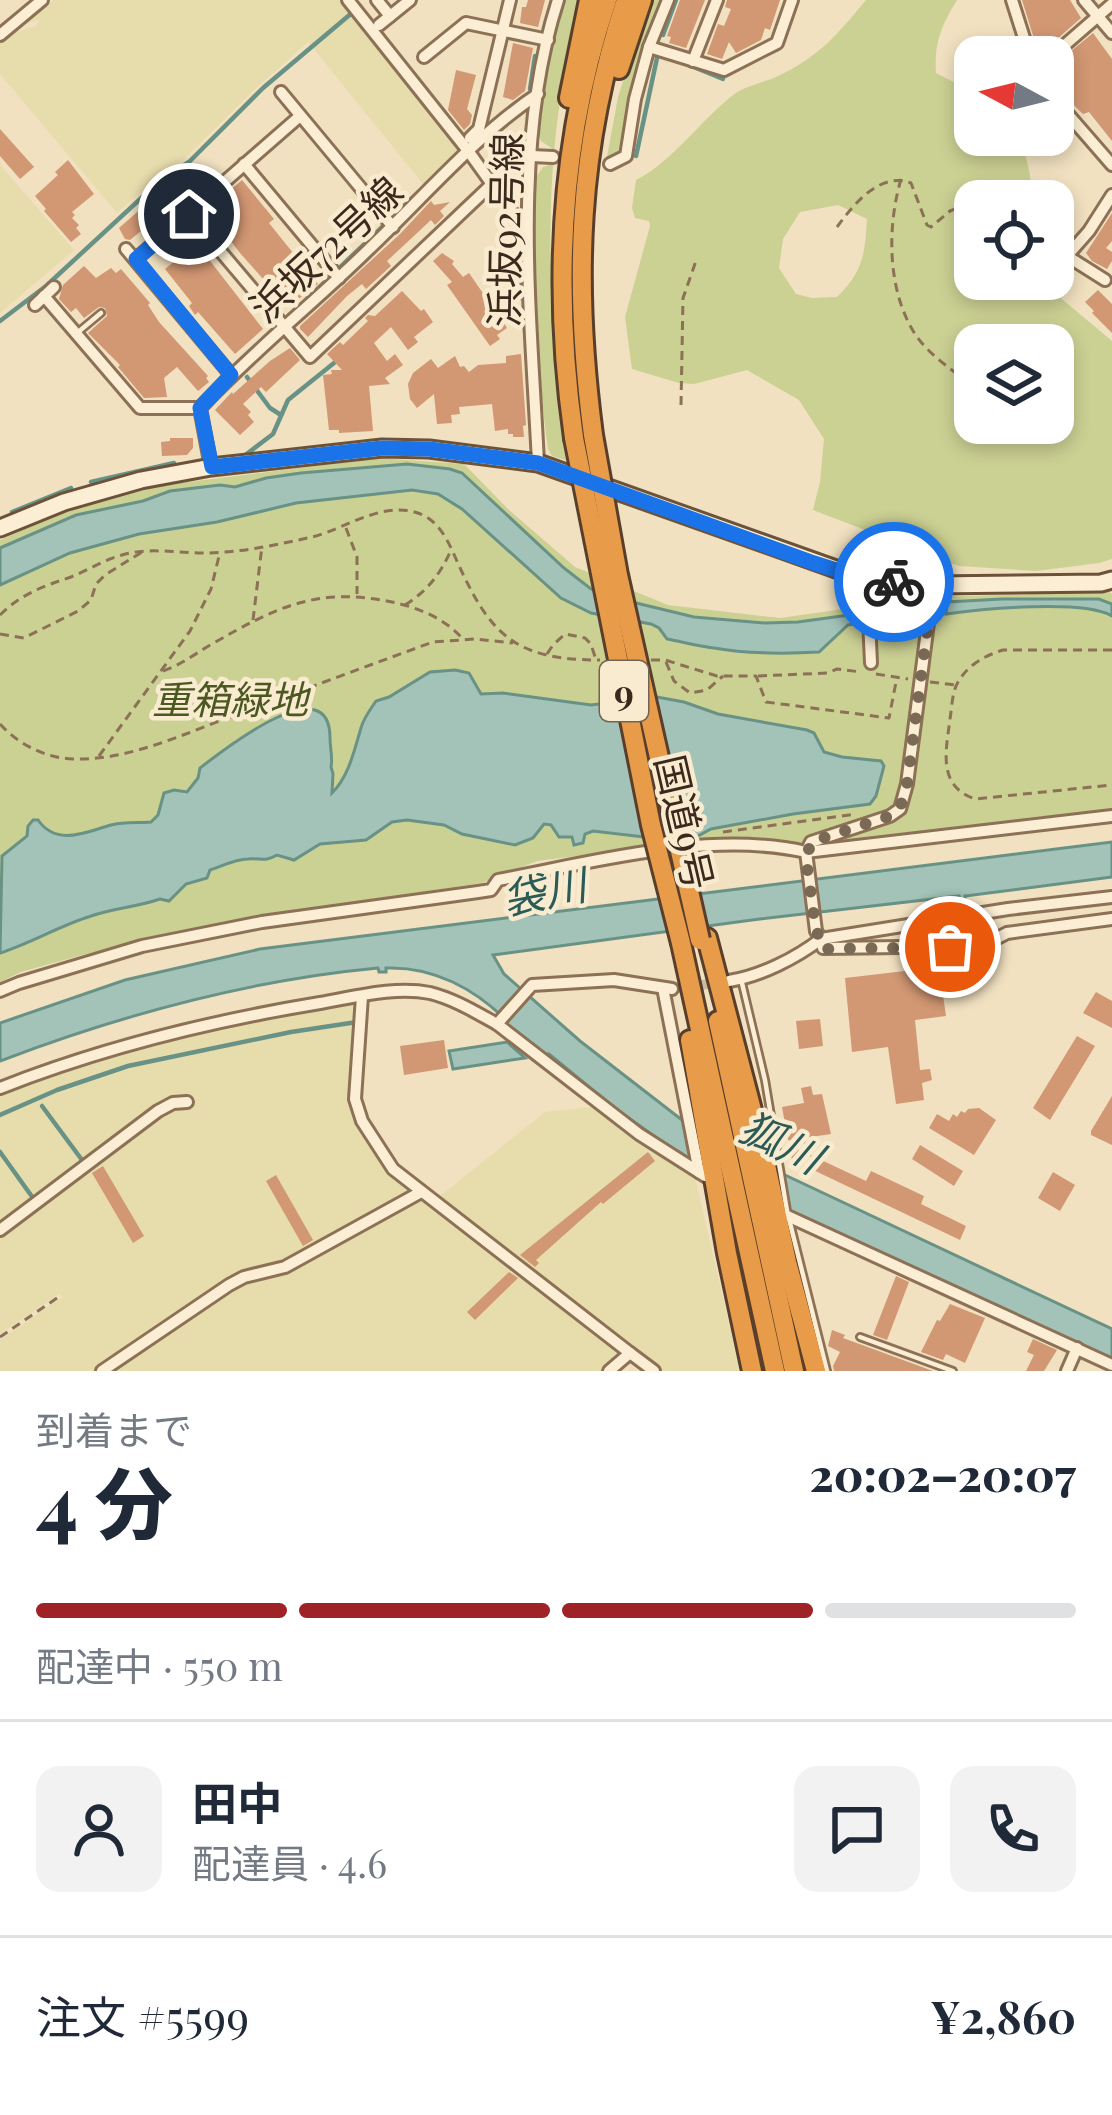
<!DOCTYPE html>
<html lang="ja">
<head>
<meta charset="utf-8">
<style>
	body { margin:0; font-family:"Playfair Display","Noto Sans JP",serif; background:#f2f2f3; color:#1f2937; height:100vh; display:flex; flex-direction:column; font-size:45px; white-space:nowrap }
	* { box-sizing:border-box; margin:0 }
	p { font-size:39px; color:#747a83 }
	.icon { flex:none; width:66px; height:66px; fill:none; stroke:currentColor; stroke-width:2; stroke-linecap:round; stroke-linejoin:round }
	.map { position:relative; height:1371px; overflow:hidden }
	.side { display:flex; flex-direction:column; background:#fff; flex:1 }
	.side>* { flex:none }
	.needle { width:78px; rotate:277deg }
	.fabs { position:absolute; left:954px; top:36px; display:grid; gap:24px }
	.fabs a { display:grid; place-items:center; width:120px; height:120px; border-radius:24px; background:#fff; box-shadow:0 6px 18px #0003; font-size:60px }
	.pin { position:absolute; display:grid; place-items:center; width:102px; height:102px; color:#fff; margin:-51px; border:6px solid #fff; border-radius:50%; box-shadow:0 3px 12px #0007 }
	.courier { position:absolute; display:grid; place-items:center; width:120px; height:120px; margin:-60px; border:9px solid #1a73e8; border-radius:50%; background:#fff; color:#222; box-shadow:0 3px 15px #0007 }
	.headline em { font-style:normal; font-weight:800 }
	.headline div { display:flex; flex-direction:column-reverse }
	.headline { display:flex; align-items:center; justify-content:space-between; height:204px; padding:0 36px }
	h1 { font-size:78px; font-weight:800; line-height:90px }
	.bar { display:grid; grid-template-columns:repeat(4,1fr); gap:18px 12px; align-content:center; height:144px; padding:0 36px }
	.bar i { height:15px; border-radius:9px; background:#e0e1e3 }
	.bar .on { background:#9f2227 }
	.bar p { grid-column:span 4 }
	.line { display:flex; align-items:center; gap:30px; padding:0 36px; border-top:3px solid #e0e1e3 }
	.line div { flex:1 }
	.round { display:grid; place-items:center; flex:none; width:126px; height:126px; border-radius:24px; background:#f2f2f3 }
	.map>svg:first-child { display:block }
</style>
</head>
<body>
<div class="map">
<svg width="1112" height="1371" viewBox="0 0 1112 1371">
	<rect width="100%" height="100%" fill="#f1e1c0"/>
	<g fill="#e7dcac">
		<polygon points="54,0 346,0 464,148 428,190 308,42 253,91 181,162 160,174 117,213 0,74 0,40 6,35 36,26 40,19 14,28 41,5"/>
		<polygon points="0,165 74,250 0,313"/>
		<polygon points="359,1000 356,1110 414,1190 303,1254 204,1298 95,1371 0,1371 0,1340 62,1297 59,1294 0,1334 0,1238 160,1116 171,1110 192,1106 191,1098 169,1102 0,1226 0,1091 122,1050 260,1018"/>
		<polygon points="592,1107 695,1177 740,1371 658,1371 435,1200 545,1112"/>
		<polygon points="419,1196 625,1352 607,1371 105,1371 246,1279 263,1276"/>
	</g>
	<g fill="#cbd093" fill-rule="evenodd">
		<path d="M563,0H582C576,24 570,48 565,72C541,196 550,337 568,461L552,456L548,449C536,359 531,270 535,179L543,167L553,164L554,150L541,141L539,133L547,66Z"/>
		<polygon points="649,0 662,0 623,147 616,158 607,157 618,97"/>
		<path d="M866,0H957C941,26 934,43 936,73L975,93V135H1021L1030,175L1031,201H975V279H1038L1112,341V559L1099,563L1036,571L959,566L813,510L820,482L824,439L799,400L747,370L694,384L679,383L632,369L625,317L650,226L649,221L635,218L632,208L636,180C671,163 701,120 733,95C745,86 762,83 776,77C819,57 837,35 866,0ZM838,205L867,219C865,254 863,272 837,297L812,298L796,294L779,268L783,239L800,212ZM975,345H1053V423H975Z"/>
		<polygon points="378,458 464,464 509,510 575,567 668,605 780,618 929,597 1109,592 1112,594 1112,812 817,848 714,839 537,861 482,883 229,921 82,955 21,972 0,982 0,540 74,507 164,485"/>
	</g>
	<g fill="#a3c3b8" stroke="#699286" stroke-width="3">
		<path d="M407,464L450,469L462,473L564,568L591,589L632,602L694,617L765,623L798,622L908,607L910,615L848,625L819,652C784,654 748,654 714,648C698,646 683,642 667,639L659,628L651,624L591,613L561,598L462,509L438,494L412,490L296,503L217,522L139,534L70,553L0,585V548L76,515L143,501L170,491L220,485L235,487L266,478L301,473Z"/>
		<path d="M1002,599H1099L1112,604V616C1084,599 981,609 946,614L947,602Z"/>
		<path d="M455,670L469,673L481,694L503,693L591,705L657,697L684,702L718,714L807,730L814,733L824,752L842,757L881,761L884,766L876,796L870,804L793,814L711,829L687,842L593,831L585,834L583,843L574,845L572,837H559L551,825L544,824L533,838L515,845L462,834L444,825L407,820L392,822L366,840L320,844L294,860L277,855C265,862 261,858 248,859C236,859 222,866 210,870L207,878L186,884L169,901L160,899C137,907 114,908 91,916C59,926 31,943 0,953L2,856L27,836L28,826L33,820H38C57,847 86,832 111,825C123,822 138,823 151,822L158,815L164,793L174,790L187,792L198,778L200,768C222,751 330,665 330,738C330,749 333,757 331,767L333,774L332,793C349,776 354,751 361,728C363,719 370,710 376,701L389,697L430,672Z"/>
		<path d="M1112,842V877L965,896L966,905L962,906L959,896L752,920L493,955L504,974L580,1041L682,1120L785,1175L1112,1329V1359L821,1226L692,1163L616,1109L549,1054H545L505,1024L507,1021C475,989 433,966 386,968V972H379L378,968C249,980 121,1015 0,1061V1023L125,980L260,949Z"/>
		<polygon points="507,1042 525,1058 453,1069 449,1051"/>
	</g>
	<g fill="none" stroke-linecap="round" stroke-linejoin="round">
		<g stroke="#699286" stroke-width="4.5">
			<polyline points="663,35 676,0"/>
			<polyline points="679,61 723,79"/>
			<polyline points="530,89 535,56"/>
			<polyline points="636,156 657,58"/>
			<polyline points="519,228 520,262"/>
			<polyline points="519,273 520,298"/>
			<polyline points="308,298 427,184"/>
			<polyline points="0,321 46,286 163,178 189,162 263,88 353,12"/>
			<polyline points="247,377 270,408 281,415"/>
			<polyline points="244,456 273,434 288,400 334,363"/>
			<polyline points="91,482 174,463"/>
			<polyline points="12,512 71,488"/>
			<polyline points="42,1106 82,1160"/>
			<polyline points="0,1115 57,1090 128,1066 291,1032 357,1022"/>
			<polyline points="0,1152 33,1198"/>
		</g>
	</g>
	<g fill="#d29773">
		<polygon points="528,0 545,0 538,27 520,23 522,7 526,7"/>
		<polygon points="680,0 705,0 686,48 669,43 671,37 667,36"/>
		<polygon points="727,0 780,0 770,30 765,28 761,40 736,53 729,42 722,59 707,54 718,24 724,26 731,9 725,7"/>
		<polygon points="1022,0 1070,0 1081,18 1056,40 1036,45"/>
		<polygon points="1093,33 1112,59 1112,141 1089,112 1083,114 1053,85 1053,66"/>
		<polygon points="513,43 533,48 525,91 513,100 503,97"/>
		<polygon points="456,70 476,75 467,109 472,115 470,124 464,130 448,110"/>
		<polygon points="0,129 34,167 20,179 0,156"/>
		<polygon points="68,160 94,194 72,212 75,215 72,218 79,225 76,228 81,234 71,242 44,211 46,209 35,196 58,175 55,172"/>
		<polygon points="242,180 274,219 269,223 318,284 288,307 240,253 207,210"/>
		<polygon points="159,193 170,207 130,240 125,239 119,228"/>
		<polygon points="431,201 434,205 450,202 440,211 444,216 435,225 431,220 387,261 391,266 366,289 362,284 347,296 308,337 300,329 300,326 400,234"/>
		<polygon points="1112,213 1112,241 1106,248 1112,252 1112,261 1107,269 1092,261 1086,253"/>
		<polygon points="196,244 204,246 210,255 207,257 263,329 235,354 198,312 195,315 189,306 192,303 165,269"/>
		<polygon points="442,253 454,261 452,264 463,277 469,273 507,328 497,335 500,339 490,346 447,285 452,282 433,261"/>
		<polygon points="485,263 500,263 500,273 518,274 518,284 485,286"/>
		<polygon points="84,266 96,278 111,268 116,273 121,269 150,303 148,305 159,322 208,376 206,378 209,382 198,391 177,367 164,378 167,397 144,398 118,367 120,365 88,333 107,316 105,308 99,307 84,318 76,308 71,312 59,299 63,285"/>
		<polygon points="1098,290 1112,304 1112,333 1092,313 1094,311 1085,302"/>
		<polygon points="402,291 421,311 424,309 433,322 414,337 418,342 408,350 391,327 374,343 387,361 395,354 403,365 385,378 390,384 369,386 373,431 339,433 339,430 329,430 323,375 332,374 331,370 342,370 327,354 340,342 343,345 368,321 365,318 368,315 375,316"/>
		<polygon points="290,348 300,360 266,392 261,387 243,404 251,412 248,415 254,422 240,435 215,410 232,392 233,394 270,361"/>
		<polygon points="521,354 526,425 523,426 524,437 513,437 513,434 508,434 508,429 495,431 492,404 459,407 460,414 451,415 452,423 437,424 434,394 417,408 410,399 408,384 413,373 431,359 438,368 455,356 460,367 464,366 469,372 478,365 506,363 506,356"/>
		<polygon points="170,438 193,438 193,448 187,455 162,456 161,442 170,441"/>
		<polygon points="939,967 946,1016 915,1020 920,1070 930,1069 932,1080 922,1083 924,1100 896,1104 888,1047 852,1052 845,978"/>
		<polygon points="1096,992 1112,1001 1112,1028 1083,1013"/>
		<polygon points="820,1019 823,1046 799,1049 796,1021"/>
		<polygon points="1077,1036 1095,1046 1050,1120 1033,1108"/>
		<polygon points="444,1040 448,1068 404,1075 400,1046"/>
		<polygon points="811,1086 813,1095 822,1094 831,1134 804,1138 806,1144 788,1140 782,1107 804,1103 801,1088"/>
		<polygon points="1112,1096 1112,1145 1091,1135 1091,1131"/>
		<polygon points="979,1108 996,1120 974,1155 929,1128 937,1114 949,1121 953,1114 957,1117 961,1111 965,1113 968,1109"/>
		<polygon points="789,1145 866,1181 871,1171 924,1196 921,1204 966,1226 960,1240 807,1167 813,1156 792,1160"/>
		<polygon points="920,1145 963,1171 954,1186 912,1159"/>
		<polygon points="648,1152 655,1161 603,1204 601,1202 536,1260 539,1263 535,1267 520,1255"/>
		<polygon points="103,1166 144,1236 133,1243 92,1173"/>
		<polygon points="1053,1172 1075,1185 1060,1211 1038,1198"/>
		<polygon points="276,1175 313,1240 303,1246 266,1181"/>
		<polygon points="509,1272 518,1278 475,1320 467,1312"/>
		<polygon points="896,1276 909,1282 887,1340 873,1335"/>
		<polygon points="950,1304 985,1318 965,1363 946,1354 943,1360 921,1352 937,1320 940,1321"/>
		<polygon points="832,1330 845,1335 843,1338 933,1371 834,1371 833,1366 840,1352 828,1346"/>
		<polygon points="1033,1339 1057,1350 1044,1371 1026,1371 1034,1355 1027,1352"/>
	</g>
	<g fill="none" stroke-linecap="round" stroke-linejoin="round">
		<polyline stroke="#ccbc9f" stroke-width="10" stroke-dasharray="10 5" stroke-linecap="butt" points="672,989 723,982"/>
		<g stroke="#8c7156" stroke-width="10">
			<g id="lane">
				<polyline points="77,333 101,313"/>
				<polyline points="741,979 765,1080 787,1211 827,1371"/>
				<polyline points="860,1337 953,1371"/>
			</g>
		</g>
		<g stroke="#8c7156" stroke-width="16">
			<g id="street">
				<polyline points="348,0 469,152 527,233"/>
				<polyline points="377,0 390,16"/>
				<polyline points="1012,0 1030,57"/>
				<polyline points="1084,0 1112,33"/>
				<polyline points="379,25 410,0"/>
				<polyline points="0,35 42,0"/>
				<polyline points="649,47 724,70 777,43 792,0"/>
				<polyline points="424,57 466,23 548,40"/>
				<polyline points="1051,57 1112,4"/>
				<polyline points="693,61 717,0"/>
				<polyline points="281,92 393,227"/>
				<polyline points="1053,97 1112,165"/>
				<polyline points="470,138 479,129 510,0"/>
				<polyline points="532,156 553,157"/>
				<polyline points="244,164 339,278"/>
				<polyline points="610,164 626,156 635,99 649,47 668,0"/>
				<polyline points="189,214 310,357 492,184"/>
				<polyline points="126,249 231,375"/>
				<polyline points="136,259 300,116"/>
				<polyline points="1105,280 1067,256 1089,231 1112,195"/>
				<polyline points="44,296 140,408 200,408"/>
				<polyline points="35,305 54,287"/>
				<path d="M538,463C531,314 511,145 558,0"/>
				<path d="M211,467L200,408C252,352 313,304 368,250C423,198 475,136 538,94"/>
				<polyline points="864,579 868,597 871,663"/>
				<polyline points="806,852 816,931 821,939 823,948 982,946 1007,933 1112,919"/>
				<polyline points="806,852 811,842 890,816 900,809 907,784 933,585"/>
				<path d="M729,981C761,976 796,958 821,939L1008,909L1112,897"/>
				<polyline points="663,988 699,1172"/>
				<polyline points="672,989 614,980 532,985 497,1024 639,1134 705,1176"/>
				<path d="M0,991L19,983L142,946L262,922L478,892L491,890L498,880C593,862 710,830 806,852L1112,816"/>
				<polyline points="362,996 355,1099 362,1121 393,1169 630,1353"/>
				<path d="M0,1088C104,1047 211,1021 320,1003C355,997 395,986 430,993C454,999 475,1012 497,1024"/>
				<polyline points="783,1214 1112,1365"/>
				<polyline points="0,1230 158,1111 173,1103 187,1102"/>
				<polyline points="102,1371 229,1285 244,1277 285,1267 421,1192"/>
				<polyline points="609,1371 630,1353 654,1371"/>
				<polyline points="1067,1371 1077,1348"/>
			</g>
		</g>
		<g stroke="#6d523a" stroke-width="21">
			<polyline id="secondary" points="0,528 64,502 141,480 211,467 382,448 429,449 538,463 864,579 933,585 1101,583 1112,580"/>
		</g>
		<g stroke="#593f2b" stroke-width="24">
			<g id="highway">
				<polyline points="619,69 642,0"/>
				<polyline points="569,98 589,0"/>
				<path d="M593,435C573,282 577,148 626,0"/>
				<path d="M574,438C553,291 559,142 607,0"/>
				<polyline points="707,938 764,1156 787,1262 816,1371"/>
				<polyline points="681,943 775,1371"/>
				<polyline points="718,1021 794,1371"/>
				<polyline points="690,1040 727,1253 752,1371"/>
			</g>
		</g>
		<g stroke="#8c7156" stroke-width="3" stroke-dasharray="9 6" stroke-linecap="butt">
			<path d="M901,179C887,227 887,290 915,334C929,355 951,369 971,384"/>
			<polyline points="978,201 1000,196 1001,201"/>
			<path d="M837,227C853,205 880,171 911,183L927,225L931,227L950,211L975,201"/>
			<polyline points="681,405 683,298 696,261"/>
			<polyline points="346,528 357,557 357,594"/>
			<path d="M405,605C427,591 440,575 451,550"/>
			<path d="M0,615C21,594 44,586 71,577C88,570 104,560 122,555C148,547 176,553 203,553C239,553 276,545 312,537C348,528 387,497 425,516C441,525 449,543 456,559C490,635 514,660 600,660"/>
			<polyline points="253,620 262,546"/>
			<polyline points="0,634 24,638 78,611 91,600 96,584 105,575 142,552"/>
			<path d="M1112,650H1003C984,656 968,665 958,682C952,692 952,707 950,719C946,751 937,786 975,799L1112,785"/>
			<polyline points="547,654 553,645 565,634 585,638 591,644 596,660"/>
			<polyline points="651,660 665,660 717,676 756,676 766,702 889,718 897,677"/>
			<polyline points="666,662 674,681 690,693 707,690 723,676"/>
			<path d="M163,671C181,665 196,653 212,644C273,609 315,587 387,601C414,606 443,617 461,637"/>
			<polyline points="876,674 908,679"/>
			<polyline points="758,676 827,673 837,669 861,672"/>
			<polyline points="930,682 955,685"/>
			<polyline points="301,695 306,710"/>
			<path d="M0,724C18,744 45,758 73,759C128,761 183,734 233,716C300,691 367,666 433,642L475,639L513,643"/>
			<polyline points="99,756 190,631 211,589 220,552"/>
			<polyline points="723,832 856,814"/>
			<polyline points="0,1337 60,1296"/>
		</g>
		<use href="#lane" stroke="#fbeed4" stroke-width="4.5"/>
		<use href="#street" stroke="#fbeed4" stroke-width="10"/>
		<use href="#secondary" stroke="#fbeed4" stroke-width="15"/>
		<use href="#highway" stroke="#e89c49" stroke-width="18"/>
		<g stroke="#593f2b" stroke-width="24" stroke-linecap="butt">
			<g id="highway-bridge">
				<polyline points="593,435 618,575 700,940"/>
				<polyline points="574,438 651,825 681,943"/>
			</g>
		</g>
		<use href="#highway-bridge" stroke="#e89c49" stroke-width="18"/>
	</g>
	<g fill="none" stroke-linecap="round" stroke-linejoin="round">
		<polyline stroke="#7a6955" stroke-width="12" stroke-dasharray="0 21.6" points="894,582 933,586 907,784 900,808 890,816 811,842 806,859 816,931 821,939 823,949 950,947"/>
		<polyline stroke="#1a73e8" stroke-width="15" points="189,214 136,259 231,375 200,408 212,467 382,448 429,449 538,463 814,563 864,579 894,582"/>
	</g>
	<g text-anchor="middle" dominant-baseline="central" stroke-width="9" stroke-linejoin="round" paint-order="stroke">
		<rect fill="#f8ebd0" stroke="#736352" stroke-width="3" x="600" y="661" width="48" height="60" rx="9"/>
		<g font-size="36" font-weight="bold" fill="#3a291c">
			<text x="624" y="691">9</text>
		</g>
		<g font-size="39" fill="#3a291c" stroke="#f8ebd0">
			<text transform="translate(504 230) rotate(-89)">浜坂92号線</text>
			<text transform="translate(325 248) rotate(-43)">浜坂72号線</text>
			<text transform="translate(686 822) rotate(77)">国道9号</text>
		</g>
		<g font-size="39" font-style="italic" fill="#4c5821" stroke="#f8ebd0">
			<text x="230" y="698">重箱緑地</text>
		</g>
		<g font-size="42" font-style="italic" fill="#2a5b56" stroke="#f8ebd0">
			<text transform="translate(544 890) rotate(-11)">袋川</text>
			<text transform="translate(782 1141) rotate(26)">狐川</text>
		</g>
	</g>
</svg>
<div class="fabs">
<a><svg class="needle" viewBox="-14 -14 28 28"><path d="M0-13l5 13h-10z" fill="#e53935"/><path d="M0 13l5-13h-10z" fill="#747a83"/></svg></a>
<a><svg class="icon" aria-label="locate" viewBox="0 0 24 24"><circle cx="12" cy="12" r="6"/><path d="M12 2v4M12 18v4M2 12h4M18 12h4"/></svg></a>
<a><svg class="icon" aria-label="layers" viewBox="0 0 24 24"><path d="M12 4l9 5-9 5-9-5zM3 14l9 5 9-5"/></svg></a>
</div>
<div class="pin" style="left:950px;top:947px;background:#ea580c"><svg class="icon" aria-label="bag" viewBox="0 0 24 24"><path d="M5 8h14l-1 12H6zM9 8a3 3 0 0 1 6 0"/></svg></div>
<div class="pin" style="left:189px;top:214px;background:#1f2937"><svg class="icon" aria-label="home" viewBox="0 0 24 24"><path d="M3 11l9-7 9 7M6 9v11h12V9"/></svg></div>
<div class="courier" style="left:894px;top:582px"><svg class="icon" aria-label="bike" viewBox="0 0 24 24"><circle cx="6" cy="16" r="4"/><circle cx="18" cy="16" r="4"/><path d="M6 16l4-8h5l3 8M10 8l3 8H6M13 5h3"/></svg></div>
</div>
<section class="side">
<div class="headline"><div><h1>4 分</h1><p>到着まで</p></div><em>20:02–20:07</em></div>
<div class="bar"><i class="on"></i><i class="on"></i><i class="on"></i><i></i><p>配達中 · 550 m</p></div>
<div class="line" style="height:216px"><a class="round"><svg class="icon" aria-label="person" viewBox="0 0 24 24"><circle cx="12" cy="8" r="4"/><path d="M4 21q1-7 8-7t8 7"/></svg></a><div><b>田中</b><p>配達員 · 4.6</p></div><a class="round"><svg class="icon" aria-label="chat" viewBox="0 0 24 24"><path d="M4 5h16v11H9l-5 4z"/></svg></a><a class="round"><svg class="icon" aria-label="phone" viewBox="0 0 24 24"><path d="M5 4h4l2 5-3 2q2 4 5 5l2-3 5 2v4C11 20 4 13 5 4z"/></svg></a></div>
<div class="line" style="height:156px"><div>注文 #5599</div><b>¥2,860</b></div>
</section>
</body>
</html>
